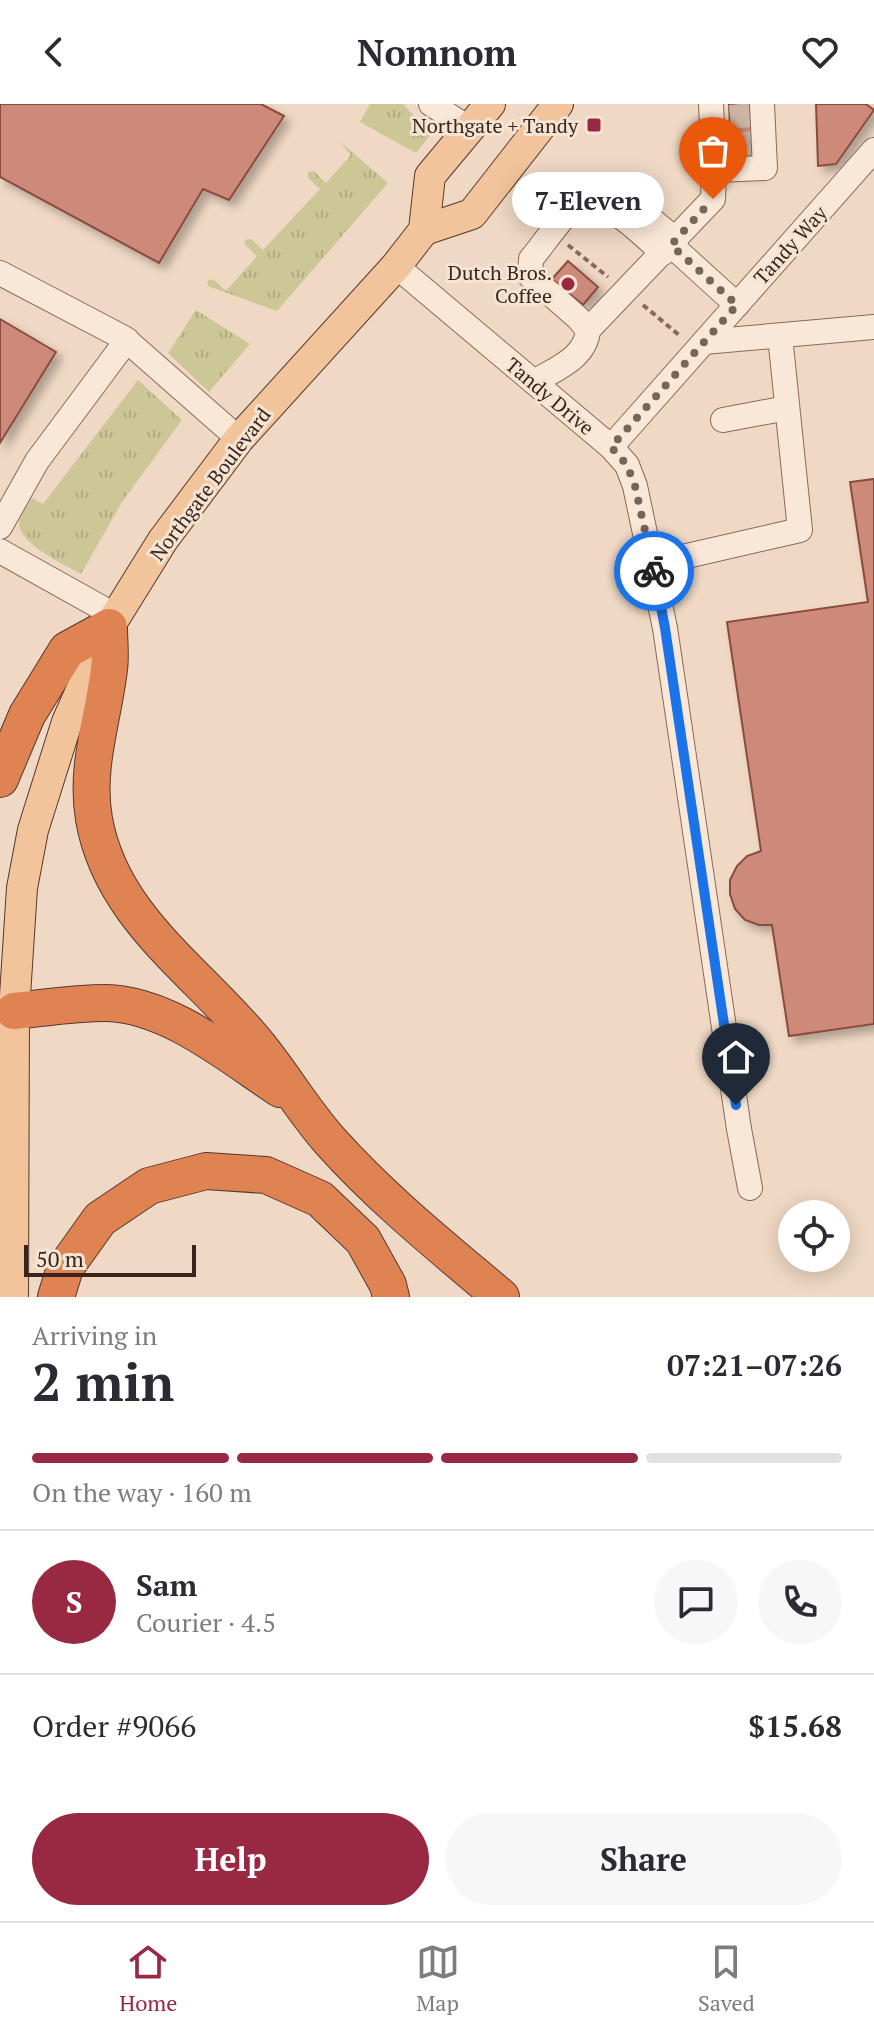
<!DOCTYPE html>
<html lang="en">
<head>
<meta charset="utf-8">
<style>
	body { margin:0; font-family:"PT Serif",serif; background:#f7f7f7; color:#2b2b33; height:100vh; display:flex; flex-direction:column; font-size:30px; white-space:nowrap }
	* { box-sizing:border-box; margin:0 }
	p { font-size:26px; color:#7c7c81 }
	.icon { flex:none; width:44px; height:44px; fill:none; stroke:currentColor; stroke-width:2; stroke-linecap:round; stroke-linejoin:round }
	.map { position:relative; height:1193px; overflow:hidden }
	.panel { display:flex; flex-direction:column; background:#fff; flex:1 }
	.panel>* { flex:none }
	.controls { position:absolute; left:778px; top:1096px; display:grid; gap:16px }
	.controls a { display:grid; place-items:center; width:72px; height:72px; border-radius:50%; background:#fff; box-shadow:0 4px 20px #0003; font-size:40px }
	.scale { position:absolute; left:24px; bottom:20px; width:172px; box-sizing:border-box; padding-left:8px; border:4px solid #39251e; border-top:0; font-size:22px; line-height:28px; white-space:nowrap; color:#39251e; -webkit-text-stroke:6px #f6e4d3; paint-order:stroke }
	.pin { position:absolute; display:grid; place-items:center; width:68px; height:68px; color:#fff; margin:-82px -34px; border-radius:50% 50% 50% 0; rotate:-45deg; box-shadow:0 0 8px #0007 }
	.pin .icon { rotate:45deg }
	.courier { position:absolute; display:grid; place-items:center; width:80px; height:80px; margin:-40px; border:6px solid #1a73e8; border-radius:50%; background:#fff; color:#222; box-shadow:0 2px 10px #0007 }
	.bubble { position:absolute; height:56px; border-radius:28px; background:#fff; box-shadow:0 4px 20px #0003; font-size:26px; font-weight:800; line-height:56px; text-align:center }
	.head em { font-style:normal; font-weight:800 }
	.head div { display:flex; flex-direction:column-reverse }
	.head { display:flex; align-items:center; justify-content:space-between; height:136px; padding:0 32px }
	h1 { font-size:52px; font-weight:800; line-height:60px }
	.bar { display:grid; grid-template-columns:repeat(4,1fr); gap:12px 8px; align-content:center; height:96px; padding:0 32px }
	.bar i { height:10px; border-radius:6px; background:#e1e1e2 }
	.bar .on { background:#992943 }
	.bar p { grid-column:span 4 }
	.line { display:flex; align-items:center; gap:20px; padding:0 32px; border-top:2px solid #e1e1e2 }
	.line div { flex:1 }
	.round { display:grid; place-items:center; flex:none; width:84px; height:84px; border-radius:42px; background:#f7f7f7 }
	.primary-button { display:flex; gap:16px; margin-top:auto; padding:16px 32px }
	.primary-button a { flex:1; height:92px; border-radius:48px; background:#992943; color:#fff; font-size:32px; font-weight:800; line-height:92px; text-align:center }
	.primary-button a+a { background:#f7f7f7; color:#2b2b33 }
	header { display:flex; justify-content:space-between; align-items:center; height:104px; padding:0 32px; background:#fff; font-size:36px; font-weight:800 }
	.menu { display:flex; justify-content:space-around; align-items:center; height:112px; border-top:2px solid #e1e1e2; background:#fff; font-size:22px; color:#7c7c81 }
	.menu a { display:grid; justify-items:center; gap:4px }
	.menu .on { color:#992943 }
	.map>svg:first-child { display:block }
</style>
</head>
<body>
<header><svg class="icon" aria-label="back" viewBox="0 0 24 24"><path d="M15 5l-7 7 7 7"/></svg>Nomnom<svg class="icon" aria-label="heart" viewBox="0 0 24 24"><path d="M12 20l-8-8c-3-5 5-10 8-4 3-6 11-1 8 4z"/></svg></header>
<div class="map">
<svg width="874" height="1193" viewBox="0 0 874 1193">
	<defs>
		<pattern id="grass-tufts" width="24" height="20" patternUnits="userSpaceOnUse" patternTransform="scale(2)"><rect width="24" height="20" fill="#cdc797"/><path d="M3 7l-1-3M5 7V3M7 7l1-3M15 17l-1-3M17 17v-4M19 17l1-3" fill="none" stroke="#b1ab82"/></pattern>
		<filter id="shadow"><feDropShadow dx="6" dy="6" stdDeviation="4" flood-color="#0004"/></filter>
	</defs>
	<rect width="100%" height="100%" fill="#efd8c4"/>
	<g fill="url(#grass-tufts)">
		<polygon points="370,0 403,0 431,30 417,48 414,48 360,18"/>
		<polygon points="338,36 388,79 277,207 208,182 207,177 213,175 226,187 257,152 245,141 245,136 251,135 263,146 320,85 308,74 308,68 314,67 326,79 351,51"/>
		<polygon points="196,206 250,240 209,288 168,249"/>
		<path d="M138,276L182,316L122,398L81,470C64,460 16,439 19,417C21,409 28,401 32,394L43,400Z"/>
	</g>
	<g fill="#cd8979" stroke="#894c3f" stroke-width="2" filter="url(#shadow)">
		<polygon points="0,0 261,0 284,12 229,96 203,85 159,159 0,73"/>
		<polygon points="729,0 754,0 757,67 732,68"/>
		<polygon points="816,0 866,0 874,6 836,60 818,62"/>
		<polygon points="568,157 598,183 583,201 552,175"/>
		<polygon points="0,215 56,248 0,339"/>
		<polygon points="874,375 874,920 789,932 772,821 759,821 745,816 735,805 730,790 730,776 737,762 747,752 761,747 727,518 868,498 850,378"/>
	</g>
	<g fill="none" stroke-linecap="round" stroke-linejoin="round">
		<g stroke="#cbb4a3" stroke-width="24" stroke-dasharray="24 12" stroke-linecap="butt">
			<polyline points="730,13 751,11"/>
			<polyline points="732,41 753,39"/>
		</g>
		<g stroke="#8a695a" stroke-width="26">
			<g id="minor">
				<polyline points="431,0 470,25"/>
				<polyline points="711,0 714,66 765,64 762,0"/>
				<path d="M576,102C590,88 597,78 617,87L676,136"/>
				<polyline points="671,141 737,201"/>
				<polyline points="396,162 611,343 627,361 635,382 665,524 739,1025 750,1084"/>
				<polyline points="0,169 124,234 239,335"/>
				<path d="M588,226L578,214L530,172L531,155C542,142 563,111 575,102C601,85 645,134 663,149"/>
				<polyline points="704,238 874,223"/>
				<path d="M534,278C555,265 586,254 588,226L713,95L714,66"/>
				<polyline points="723,316 787,304"/>
				<polyline points="611,343 874,46"/>
				<polyline points="0,423 37,357 127,236"/>
				<polyline points="0,447 118,513"/>
				<polyline points="652,460 800,426 780,232"/>
			</g>
		</g>
		<g stroke="#57382e" stroke-width="32">
			<g id="major">
				<polyline points="424,126 472,110 558,0"/>
				<polyline points="13,1193 14,907 22,784 33,726 67,618 109,523 163,436 239,335 396,162 424,126 430,72 490,0"/>
			</g>
		</g>
		<g stroke="#57382e" stroke-width="38">
			<g id="highway">
				<path d="M0,675L27,611L67,546L109,523C109,537 111,551 109,565C103,616 85,663 94,715C111,814 199,868 258,941C284,973 304,1008 331,1038C382,1095 443,1144 501,1193"/>
				<path d="M14,907C44,904 75,899 106,899C168,900 230,952 280,985"/>
				<polyline points="56,1193 65,1164 100,1115 149,1082 206,1067 266,1071 320,1095 363,1136 388,1181 391,1193"/>
			</g>
		</g>
		<g stroke="#8a695a" stroke-width="4" stroke-dasharray="6 4" stroke-linecap="butt">
			<polyline points="530,93 539,108"/>
			<polyline points="568,141 608,173"/>
			<polyline points="643,201 679,231"/>
		</g>
		<use href="#minor" stroke="#f9e7d7" stroke-width="24"/>
		<use href="#major" stroke="#f2c49b" stroke-width="30"/>
		<use href="#highway" stroke="#df8353" stroke-width="36"/>
	</g>
	<g fill="none" stroke-linecap="round" stroke-linejoin="round">
		<polyline stroke="#796458" stroke-width="8" stroke-dasharray="0 14.4" points="654,467 635,382 627,361 611,343 737,201 671,141 713,95"/>
		<polyline stroke="#1a73e8" stroke-width="10" points="654,467 665,524 736,1001"/>
	</g>
	<g fill="#992943" stroke="#f6e4d3" stroke-width="3">
		<rect x="586" y="13" width="16" height="16" rx="4"/>
		<circle cx="568" cy="180" r="8"/>
	</g>
	<g text-anchor="middle" dominant-baseline="central" stroke-width="6" stroke-linejoin="round" paint-order="stroke">
		<g font-size="20" fill="#39251e" stroke="#f6e4d3" text-anchor="end">
			<text x="578" y="21">Northgate + Tandy</text>
			<text x="552" y="168">Dutch Bros.<tspan x="552" dy="23">Coffee</tspan></text>
		</g>
		<g font-size="20" fill="#39251e" stroke="#f6e4d3">
			<text transform="translate(790 141) rotate(-48)">Tandy Way</text>
			<text transform="translate(550 292) rotate(40)">Tandy Drive</text>
			<text transform="translate(210 380) rotate(-53)">Northgate Boulevard</text>
		</g>
	</g>
</svg>
<div class="controls">
<a><svg class="icon" aria-label="locate" viewBox="0 0 24 24"><circle cx="12" cy="12" r="6"/><path d="M12 2v4M12 18v4M2 12h4M18 12h4"/></svg></a>
</div>
<div class="scale">50 m</div>
<div class="pin" style="left:713px;top:95px;background:#ea580c"><svg class="icon" aria-label="bag" viewBox="0 0 24 24"><path d="M5 8h14l-1 12H6zM9 8a3 3 0 0 1 6 0"/></svg></div>
<div class="pin" style="left:736px;top:1001px;background:#1f2937"><svg class="icon" aria-label="home" viewBox="0 0 24 24"><path d="M3 11l9-7 9 7M6 9v11h12V9"/></svg></div>
<div class="courier" style="left:654px;top:467px"><svg class="icon" aria-label="bike" viewBox="0 0 24 24"><circle cx="6" cy="16" r="4"/><circle cx="18" cy="16" r="4"/><path d="M6 16l4-8h5l3 8M10 8l3 8H6M13 5h3"/></svg></div>
<div class="bubble" style="left:512px;top:68px;width:152px">7-Eleven</div>
</div>
<section class="panel">
<div class="head"><div><h1>2 min</h1><p>Arriving in</p></div><em>07:21–07:26</em></div>
<div class="bar"><i class="on"></i><i class="on"></i><i class="on"></i><i></i><p>On the way · 160 m</p></div>
<div class="line" style="height:144px"><b class="round" style="background:#992943;color:#fff">S</b><div><b>Sam</b><p>Courier · 4.5</p></div><a class="round"><svg class="icon" aria-label="chat" viewBox="0 0 24 24"><path d="M4 5h16v11H9l-5 4z"/></svg></a><a class="round"><svg class="icon" aria-label="phone" viewBox="0 0 24 24"><path d="M5 4h4l2 5-3 2q2 4 5 5l2-3 5 2v4C11 20 4 13 5 4z"/></svg></a></div>
<div class="line" style="height:104px"><div>Order #9066</div><b>$15.68</b></div>
<div class="primary-button"><a>Help</a><a>Share</a></div>
</section>
<nav class="menu">
<a class="on"><svg class="icon" aria-label="home" viewBox="0 0 24 24"><path d="M3 11l9-7 9 7M6 9v11h12V9"/></svg>Home</a>
<a><svg class="icon" aria-label="map" viewBox="0 0 24 24"><path d="M3 6l6-2 6 2 6-2v14l-6 2-6-2-6 2zM9 4v14M15 6v14"/></svg>Map</a>
<a><svg class="icon" aria-label="saved" viewBox="0 0 24 24"><path d="M7 4h10v16l-5-4-5 4z"/></svg>Saved</a>
</nav>
</body>
</html>
